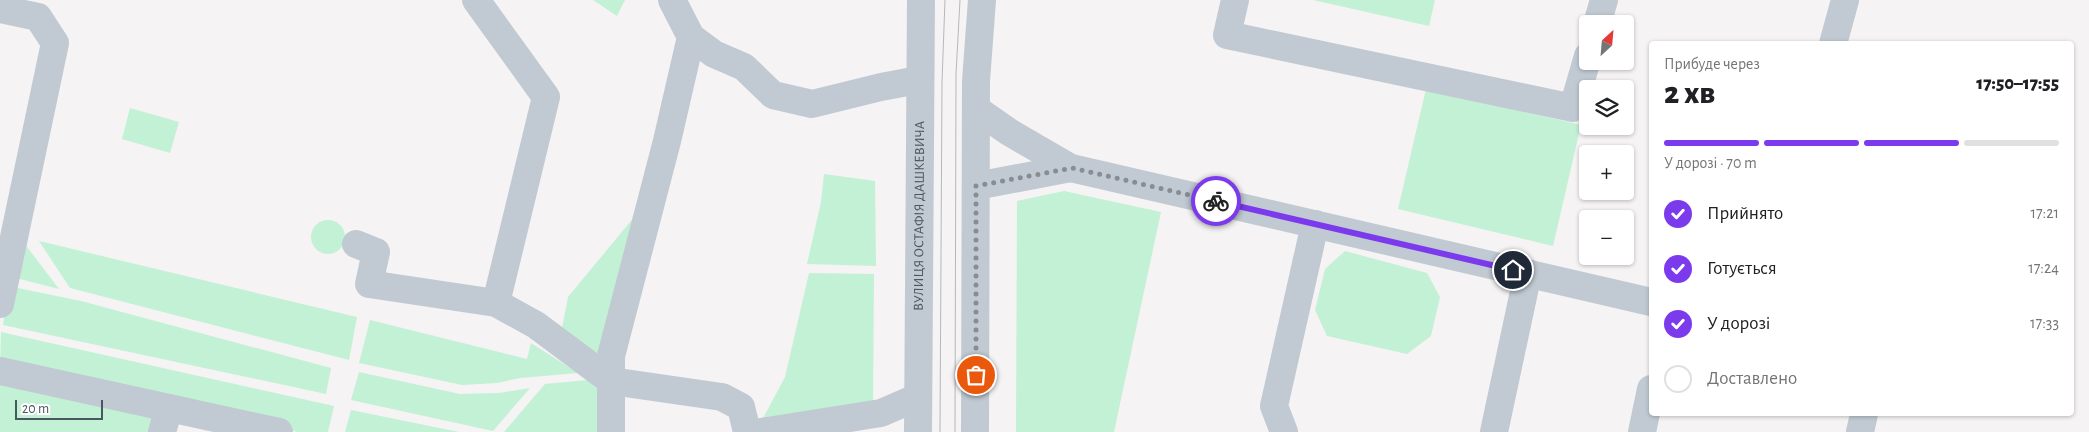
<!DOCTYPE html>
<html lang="uk">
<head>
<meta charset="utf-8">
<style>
	body { margin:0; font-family:"Alegreya Sans",sans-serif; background:#f2f2f2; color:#202124; height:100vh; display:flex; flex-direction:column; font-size:19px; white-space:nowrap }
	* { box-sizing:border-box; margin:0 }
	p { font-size:16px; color:#757577 }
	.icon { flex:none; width:28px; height:28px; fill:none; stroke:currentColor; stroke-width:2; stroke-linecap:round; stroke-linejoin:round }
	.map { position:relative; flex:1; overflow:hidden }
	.sheet { position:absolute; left:1649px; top:41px; width:425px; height:375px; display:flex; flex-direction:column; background:#fff; border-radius:5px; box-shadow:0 1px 4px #0004 }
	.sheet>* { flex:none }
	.needle { width:32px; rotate:26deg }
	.controls { position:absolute; left:1579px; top:15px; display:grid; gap:10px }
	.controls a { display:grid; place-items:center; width:55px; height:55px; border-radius:5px; background:#fff; box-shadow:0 1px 4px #0004; font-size:25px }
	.scale { position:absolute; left:15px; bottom:12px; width:88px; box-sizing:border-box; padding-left:5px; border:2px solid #4a5661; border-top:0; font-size:14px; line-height:18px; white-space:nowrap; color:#4a5661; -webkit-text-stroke:4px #fff; paint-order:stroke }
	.pin { position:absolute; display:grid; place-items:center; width:42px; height:42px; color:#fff; margin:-21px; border:2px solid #fff; border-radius:50%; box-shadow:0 1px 5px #0007 }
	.courier { position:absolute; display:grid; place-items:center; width:50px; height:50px; margin:-25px; border:4px solid #7c3aed; border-radius:50%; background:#fff; color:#222; box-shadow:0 1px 6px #0007 }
	.headline em { font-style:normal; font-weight:800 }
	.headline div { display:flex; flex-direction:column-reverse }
	.headline { display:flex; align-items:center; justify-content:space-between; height:85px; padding:0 15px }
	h1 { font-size:32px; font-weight:800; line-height:38px }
	.bar { display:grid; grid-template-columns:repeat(4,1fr); gap:8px 5px; align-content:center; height:60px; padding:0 15px }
	.bar i { height:6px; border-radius:4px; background:#e0e0e0 }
	.bar .on { background:#7c3aed }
	.bar p { grid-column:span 4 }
	ol { padding:0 15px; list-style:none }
	li { display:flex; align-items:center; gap:15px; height:55px }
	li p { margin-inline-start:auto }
	li .icon { padding:5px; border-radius:50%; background:#7c3aed; color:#fff; stroke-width:4 }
	li:last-child { color:#757577 }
	li i { width:28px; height:28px; border:2px solid #e0e0e0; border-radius:50% }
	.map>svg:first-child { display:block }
</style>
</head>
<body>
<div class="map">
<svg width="2089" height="432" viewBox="0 0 2089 432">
	<rect width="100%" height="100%" fill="#f5f3f3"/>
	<g fill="#c3f1d5">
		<polygon points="593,0 625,0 617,16"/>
		<polygon points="1313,0 1435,0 1429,26"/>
		<polygon points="1426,89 1581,125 1553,246 1398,209"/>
		<polygon points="130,108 179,122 170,153 122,139"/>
		<polygon points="824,174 875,181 876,266 807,264 821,202"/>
		<polygon points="1064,191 1161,212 1114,432 1016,432 1017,201"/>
		<polygon points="640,210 606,371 560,338 568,297"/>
		<circle cx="328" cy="237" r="17"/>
		<polygon points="18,235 59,289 12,277"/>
		<polygon points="39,241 357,317 349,360 70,288"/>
		<polygon points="1345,251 1427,273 1440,297 1431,336 1407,354 1327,336 1315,310 1325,269"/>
		<polygon points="809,273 874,274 873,405 760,424 785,377"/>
		<polygon points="8,286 81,301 331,368 326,394 3,325"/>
		<polygon points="370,320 527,359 531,343 578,373 520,378 497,383 462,385 359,363"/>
		<polygon points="1,332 334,406 328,432 298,432 0,367"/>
		<polygon points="359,372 460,394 499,393 530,388 493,431 351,400"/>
		<polygon points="598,379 606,386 597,432 504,432 545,384"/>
		<polygon points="0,381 159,415 155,432 0,432"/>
		<polygon points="351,410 459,432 345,432"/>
	</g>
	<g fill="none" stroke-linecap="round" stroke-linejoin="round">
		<g stroke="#c1cad2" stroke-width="28">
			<polyline points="476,0 546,97 496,303"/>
			<polyline points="672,0 691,37 714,54 744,67 773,95 812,104 881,87 913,81 920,75"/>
			<polyline points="1235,0 1227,35 1573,108 1588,56"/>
			<polyline points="0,9 38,17 55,43 0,304"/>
			<polyline points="1597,24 1604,0"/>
			<polyline points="1833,44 1845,0"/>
			<polyline points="1071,168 1651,302"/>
			<polyline points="976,186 1071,168 1009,132 976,109"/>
			<polyline points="356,244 376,252 369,284 496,303 536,325 611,381 722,397 741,407 747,432"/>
			<polyline points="0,371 279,432"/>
			<polyline points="162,432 169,408"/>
			<polyline points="611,432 611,356 667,141 691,37"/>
			<polyline points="761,432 881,413 918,397"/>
			<path id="s1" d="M918,432L921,0"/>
			<polyline points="975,432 976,81 982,0"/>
			<polyline points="1284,432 1274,406 1315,224"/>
			<polyline points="1494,432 1528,273"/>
			<polyline points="1642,432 1651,389"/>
			<polyline points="1860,432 1864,414"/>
		</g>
		<g stroke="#b5b8bd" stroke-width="1">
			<polyline points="940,432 942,82 945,0"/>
			<polyline points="955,432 956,74 960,0"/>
		</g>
	</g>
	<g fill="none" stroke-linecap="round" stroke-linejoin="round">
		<polyline stroke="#868d94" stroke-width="5" stroke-dasharray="0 9" points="976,375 976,186 1072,168 1216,201"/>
		<polyline stroke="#7c3aed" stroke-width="6" points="1216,201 1513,270"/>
	</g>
	<g text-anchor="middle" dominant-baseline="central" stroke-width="4" stroke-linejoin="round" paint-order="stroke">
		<g font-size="14" fill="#4a5661" stroke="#fff">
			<text stroke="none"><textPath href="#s1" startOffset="216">ВУЛИЦЯ ОСТАФІЯ ДАШКЕВИЧА</textPath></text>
		</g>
	</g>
</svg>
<div class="controls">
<a><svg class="needle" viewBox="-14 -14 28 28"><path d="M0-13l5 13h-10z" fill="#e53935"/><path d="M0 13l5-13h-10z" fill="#757577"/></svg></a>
<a><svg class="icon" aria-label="layers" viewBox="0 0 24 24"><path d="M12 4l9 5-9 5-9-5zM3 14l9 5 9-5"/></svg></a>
<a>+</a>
<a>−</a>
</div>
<div class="scale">20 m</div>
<div class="pin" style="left:976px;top:375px;background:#ea580c"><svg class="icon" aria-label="bag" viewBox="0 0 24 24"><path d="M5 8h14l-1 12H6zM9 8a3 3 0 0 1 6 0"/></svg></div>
<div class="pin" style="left:1513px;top:270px;background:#1f2937"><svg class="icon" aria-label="home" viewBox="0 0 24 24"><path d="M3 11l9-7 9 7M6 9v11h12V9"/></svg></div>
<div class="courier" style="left:1216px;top:201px"><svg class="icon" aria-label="bike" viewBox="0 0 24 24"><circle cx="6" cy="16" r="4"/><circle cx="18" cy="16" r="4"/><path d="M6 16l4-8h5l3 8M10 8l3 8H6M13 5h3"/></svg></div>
<section class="sheet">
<div class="headline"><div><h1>2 хв</h1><p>Прибуде через</p></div><em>17:50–17:55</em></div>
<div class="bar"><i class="on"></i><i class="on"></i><i class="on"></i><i></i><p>У дорозі · 70 m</p></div>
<ol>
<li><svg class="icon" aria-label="check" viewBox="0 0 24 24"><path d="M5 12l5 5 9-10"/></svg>Прийнято<p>17:21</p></li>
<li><svg class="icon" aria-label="check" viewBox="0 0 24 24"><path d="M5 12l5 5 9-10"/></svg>Готується<p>17:24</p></li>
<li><svg class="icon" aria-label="check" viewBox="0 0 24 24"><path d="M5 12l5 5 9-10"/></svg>У дорозі<p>17:33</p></li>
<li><i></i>Доставлено</li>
</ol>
</section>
</div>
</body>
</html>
